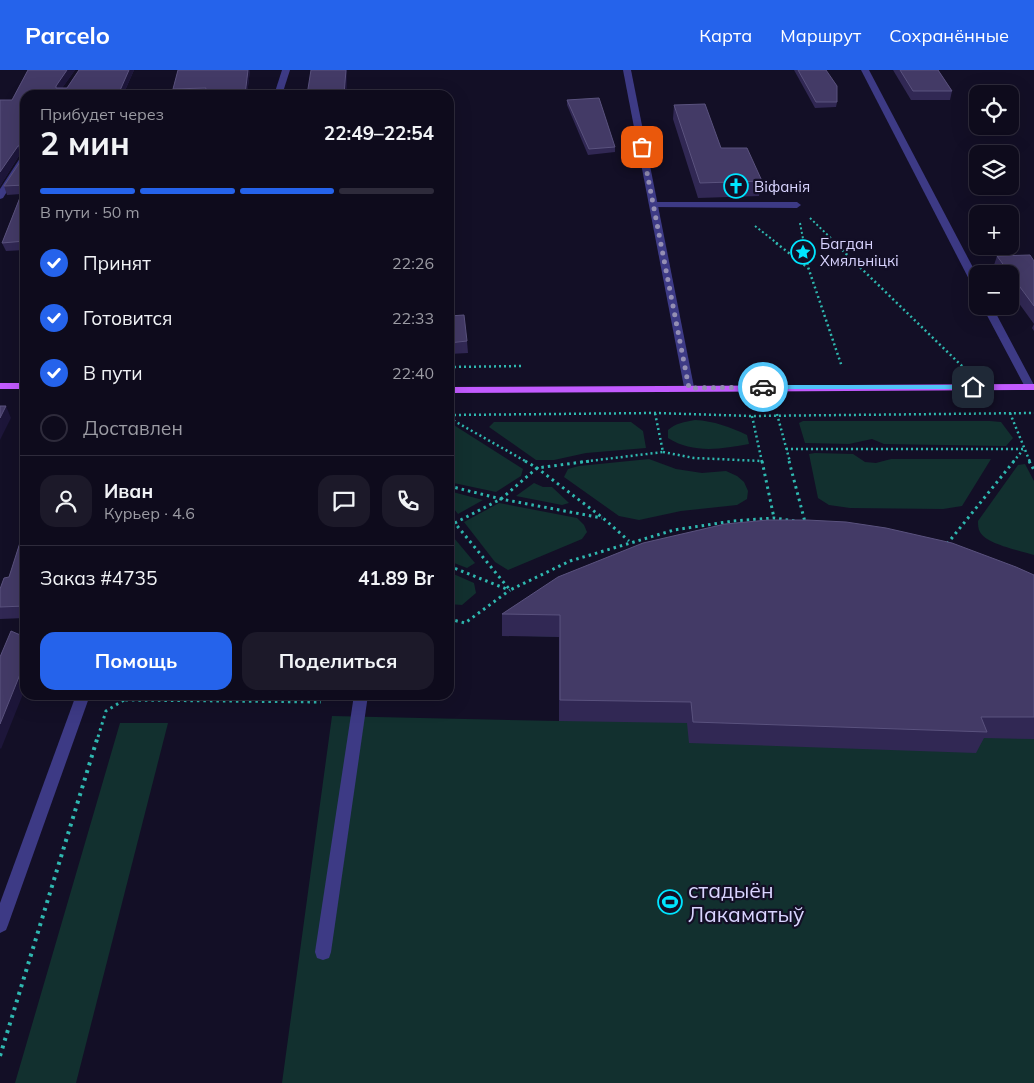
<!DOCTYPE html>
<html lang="ru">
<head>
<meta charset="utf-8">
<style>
	body { margin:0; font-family:Mulish,sans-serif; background:#1c1929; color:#f1f3f6; height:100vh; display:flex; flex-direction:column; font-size:19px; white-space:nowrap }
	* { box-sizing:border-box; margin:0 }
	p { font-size:16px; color:#9b9ba3 }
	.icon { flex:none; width:28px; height:28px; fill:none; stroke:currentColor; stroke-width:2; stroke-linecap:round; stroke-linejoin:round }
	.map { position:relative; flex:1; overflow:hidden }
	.sheet { position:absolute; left:20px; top:20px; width:434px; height:610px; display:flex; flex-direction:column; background:#0e0b1c; border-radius:15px; box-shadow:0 5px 20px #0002,0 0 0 1px #2e2b3b }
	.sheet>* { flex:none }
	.buttons { position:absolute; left:969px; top:15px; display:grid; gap:10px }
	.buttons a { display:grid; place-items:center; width:50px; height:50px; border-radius:10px; background:#0e0b1c; box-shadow:0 5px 20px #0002,0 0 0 1px #2e2b3b; font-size:25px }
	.pin { position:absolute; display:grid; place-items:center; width:42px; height:42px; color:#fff; margin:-21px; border-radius:10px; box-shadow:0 2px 8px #0006 }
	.courier { position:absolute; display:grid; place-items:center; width:50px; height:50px; margin:-25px; border:4px solid #4fc3f7; border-radius:50%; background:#fff; color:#222; box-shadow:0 1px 6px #0007 }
	.headline em { font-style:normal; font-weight:700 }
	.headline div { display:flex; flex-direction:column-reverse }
	.headline { display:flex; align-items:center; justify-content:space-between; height:85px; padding:0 20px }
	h1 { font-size:32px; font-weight:700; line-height:38px }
	.bar { display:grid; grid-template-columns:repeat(4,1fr); gap:8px 5px; align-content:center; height:60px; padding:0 20px }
	.bar i { height:6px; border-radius:4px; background:#2e2b3b }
	.bar .on { background:#2563eb }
	.bar p { grid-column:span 4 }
	.line { display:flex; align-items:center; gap:12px; padding:0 20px; border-top:1px solid #2e2b3b }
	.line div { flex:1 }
	.round { display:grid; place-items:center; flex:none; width:52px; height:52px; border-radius:15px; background:#1c1929 }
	ol { padding:0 20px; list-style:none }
	li { display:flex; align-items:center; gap:15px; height:55px }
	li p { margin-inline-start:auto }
	li .icon { padding:5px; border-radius:50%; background:#2563eb; color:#fff; stroke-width:4 }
	li:last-child { color:#9b9ba3 }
	li i { width:28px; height:28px; border:2px solid #2e2b3b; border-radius:50% }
	.primary-button { display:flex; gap:10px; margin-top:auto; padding:10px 20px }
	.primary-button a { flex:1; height:58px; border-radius:15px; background:#2563eb; color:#fff; font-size:20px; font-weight:700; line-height:58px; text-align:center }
	.primary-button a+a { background:#1c1929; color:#f1f3f6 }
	header { display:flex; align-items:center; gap:30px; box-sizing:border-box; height:70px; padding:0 25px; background:#2563eb; color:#fff }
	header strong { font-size:24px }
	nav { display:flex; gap:28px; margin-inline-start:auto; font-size:18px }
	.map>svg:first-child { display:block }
</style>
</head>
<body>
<header>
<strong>Parcelo</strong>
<nav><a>Карта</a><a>Маршрут</a><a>Сохранённые</a></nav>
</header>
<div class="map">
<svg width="1034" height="1013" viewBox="0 0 1034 1013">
	<rect width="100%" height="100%" fill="#130f26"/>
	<g fill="#12302f">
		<path d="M695,350C714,351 730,357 747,365L749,374C722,379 693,384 668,368V360C676,353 684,352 695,350Z"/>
		<polygon points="803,351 990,351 1001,352 1013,368 1006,376 884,374 872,369 849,374 805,373 799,353"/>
		<polygon points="449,352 523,399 521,406 496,422 449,412"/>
		<polygon points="494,352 631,352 643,361 646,378 586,383 554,390 536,390 489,357"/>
		<polygon points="815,383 853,384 865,392 876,393 891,389 991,389 962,436 943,439 850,438 829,435 818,428 809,384"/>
		<polygon points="649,389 676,399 702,403 726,401 737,406 744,412 748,421 747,429 737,435 681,441 639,450 619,446 564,407 568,399 579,396"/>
		<path d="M1025,394L1034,411V485C1021,481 986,474 980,462C978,459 978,454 978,451L1018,395Z"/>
		<polygon points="534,413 543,417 552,417 569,433 562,435 516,426"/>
		<polygon points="449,421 483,430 458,444 449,433"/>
		<polygon points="499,433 577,448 584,455 587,462 582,469 508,500 495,492 464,452"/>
		<polygon points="449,462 475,493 467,498 449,491"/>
		<polygon points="449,502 474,513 476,523 462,535 449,534"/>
		<polygon points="1034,532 1034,1013 282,1013 332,646 559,651 559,567 527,566 527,549"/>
		<polygon points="120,653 168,653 76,1013 15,1013"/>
	</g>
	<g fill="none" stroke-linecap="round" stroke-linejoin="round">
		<g stroke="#2fb8b0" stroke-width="2" stroke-dasharray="2 2.5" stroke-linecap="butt">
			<polyline points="810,148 837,174"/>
			<polyline points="800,153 804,174"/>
			<polyline points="755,156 778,174"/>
		</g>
		<g stroke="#2fb8b0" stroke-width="2.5" stroke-dasharray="2 3" stroke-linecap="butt">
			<polyline points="776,173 807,197"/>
			<polyline points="804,173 808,197 842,297"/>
			<polyline points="835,173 963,297"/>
			<polyline points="449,297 523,296"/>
			<polyline points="1010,343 1030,392"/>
			<polyline points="777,344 790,392"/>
			<polyline points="449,345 655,343 752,346 1034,343"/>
			<polyline points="752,346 762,392"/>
			<polyline points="449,348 527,392"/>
			<polyline points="786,379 1023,379"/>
			<polyline points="663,382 694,388 762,391"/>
			<polyline points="581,392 663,382 655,343"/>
			<polyline points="1013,392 1023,380"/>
		</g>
		<g stroke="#2fb8b0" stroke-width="3" stroke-dasharray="2.5 4" stroke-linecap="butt">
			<polyline points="525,391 537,398 603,448 629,471"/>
			<polyline points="762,391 774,448"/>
			<polyline points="789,391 805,452"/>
			<polyline points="1029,391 1034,400"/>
			<polyline points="449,416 501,429 602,448"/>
			<polyline points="449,446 510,520 570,491 674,460 733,451 774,448 795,451"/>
			<polyline points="449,456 501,429 537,398 590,391"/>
			<polyline points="947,474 1014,391"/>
			<polyline points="449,496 509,520"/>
			<polyline points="449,549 465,553 510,520"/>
			<polyline points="125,625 124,630 321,632"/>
			<polyline points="98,667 106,641 124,630"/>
		</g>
		<polyline stroke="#2fb8b0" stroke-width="4" stroke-dasharray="3 5" stroke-linecap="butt" points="0,986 98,666"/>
		<g fill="#3d3a85" fill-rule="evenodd">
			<polygon points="654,132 797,132 801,135 797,138 651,137 651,133"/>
			<polygon points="354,625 368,625 331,882 329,888 323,890 317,888 315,882"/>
		</g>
		<g fill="#3d3a85" fill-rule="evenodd">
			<polygon points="282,0 290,0 282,25 274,25"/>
			<polygon points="861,0 869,0 978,207 978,220 973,217"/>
			<polygon points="22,85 25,85 25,93 3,128 0,129 0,119"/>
			<polygon points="982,236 992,236 1034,315 1034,319 1026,319 1025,317"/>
			<polygon points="76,625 90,625 8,855 6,860 0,863 0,833"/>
		</g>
		<polygon fill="#3d3a85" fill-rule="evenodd" points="623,0 631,0 694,317 689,320 684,317"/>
		<g fill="#c25bff" fill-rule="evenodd">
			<rect x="0" y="313" width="25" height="6"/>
			<polygon points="1034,314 1034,320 449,323 449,317"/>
		</g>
	</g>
	<g fill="#312854">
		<polygon points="28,0 75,0 62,18 67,18 79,0 134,0 123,25 25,25 25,180 6,181 2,173 21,124 7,125 4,116 24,86 24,84 20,84 0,116 0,30 12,30"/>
		<polygon points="178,0 250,0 247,25 205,24 174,25 173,19"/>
		<polygon points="794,0 826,0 837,32 836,37 815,38"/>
		<polygon points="893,0 938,0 952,21 950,30 911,30"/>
		<polygon points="567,30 615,77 615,82 588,85 567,35"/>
		<polygon points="674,35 721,78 762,111 759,126 698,128 673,49"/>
		<polygon points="997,186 1034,191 1034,261 1032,258 1034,254 1010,221 1010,204 998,204 993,198"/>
		<polygon points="449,246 467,271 468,283 449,284"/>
		<polygon points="25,457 25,548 0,549 0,519 9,507"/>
		<polygon points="1034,505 1034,669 984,668 976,683 689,673 687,653 559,651 559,567 502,566 502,544"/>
	</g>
	<g fill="#1d163a">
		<polygon points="67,0 75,0 58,24 56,16"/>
		<polygon points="129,0 134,0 123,25 118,25"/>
		<polygon points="248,0 250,0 247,25 245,25"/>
		<polygon points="346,0 347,0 347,18 346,25 344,25"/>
		<polygon points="18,76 20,84 0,116 0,102"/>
		<polygon points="6,336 11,348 0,370 0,348"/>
		<polygon points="25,592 25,619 1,679 0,678 0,654"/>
	</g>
	<g fill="#433a66" stroke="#5a527e">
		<polygon points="28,0 67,0 56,16 56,18 67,18 79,0 129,0 118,25 25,25 25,171 2,173 25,115 4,116 24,86 23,75 18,76 0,102 0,30 12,30"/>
		<polygon points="178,0 248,0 245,25 204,25 206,18 173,19"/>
		<polygon points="311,0 346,0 344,25 307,25"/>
		<polygon points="798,0 826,0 837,16 837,32 816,32"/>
		<polygon points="900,0 938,0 952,21 913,21"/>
		<polygon points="599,28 615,77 589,79 567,30"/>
		<polygon points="705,34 721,78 747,78 762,111 700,113 674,35"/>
		<polygon points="1030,185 1034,191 1034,236 997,186"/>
		<polygon points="464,245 467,271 449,273 449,246"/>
		<polygon points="0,336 6,336 0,348"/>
		<polygon points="768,450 807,450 846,452 886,458 952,473 1016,497 1034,505 1034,647 981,647 987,662 693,652 691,632 560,630 560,545 502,544 558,507 643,473 725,454"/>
		<polygon points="25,457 25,536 0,537 0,519 4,508 9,507"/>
		<polygon points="11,561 25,567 25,592 0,654 0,587"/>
	</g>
	<polygon fill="#4fc3f7" points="763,315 973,315 976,317 973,319 761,319 761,316"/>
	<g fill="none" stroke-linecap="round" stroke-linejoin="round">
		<polyline stroke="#948fb3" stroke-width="5" stroke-dasharray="0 9" points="642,77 689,318 763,317"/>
	</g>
	<defs>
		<g id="church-ring" transform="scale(1.25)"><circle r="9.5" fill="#130f26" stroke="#00e5ff" stroke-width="1.5"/><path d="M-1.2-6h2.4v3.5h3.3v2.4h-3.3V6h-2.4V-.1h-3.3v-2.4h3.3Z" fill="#00e5ff"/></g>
		<g id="sight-ring" transform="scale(1.25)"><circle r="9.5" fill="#130f26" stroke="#00e5ff" stroke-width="1.5"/><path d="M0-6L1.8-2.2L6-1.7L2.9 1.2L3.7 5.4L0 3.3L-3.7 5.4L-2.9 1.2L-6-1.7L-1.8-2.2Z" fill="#00e5ff"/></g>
		<g id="stadium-ring" transform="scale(1.25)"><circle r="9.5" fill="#130f26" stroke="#00e5ff" stroke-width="1.5"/><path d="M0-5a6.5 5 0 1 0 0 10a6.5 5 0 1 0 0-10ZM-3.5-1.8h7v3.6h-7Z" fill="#00e5ff"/></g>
	</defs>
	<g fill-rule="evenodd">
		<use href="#church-ring" x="736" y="116"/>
		<use href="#sight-ring" x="803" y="182"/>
		<use href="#stadium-ring" x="670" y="832"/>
	</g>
	<g text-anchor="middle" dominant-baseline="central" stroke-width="4.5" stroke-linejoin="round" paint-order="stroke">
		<g font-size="15" fill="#d9d4ff" stroke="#130f26" text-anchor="start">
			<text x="754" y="116">Віфанія</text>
			<text x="820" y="173">Багдан<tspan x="820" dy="17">Хмяльніцкі</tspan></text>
		</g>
		<g font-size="21" fill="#d9d4ff" stroke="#130f26" text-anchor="start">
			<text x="688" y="820">стадыён<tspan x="688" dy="24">Лакаматыў</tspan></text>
		</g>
	</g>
</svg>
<div class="buttons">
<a><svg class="icon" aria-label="locate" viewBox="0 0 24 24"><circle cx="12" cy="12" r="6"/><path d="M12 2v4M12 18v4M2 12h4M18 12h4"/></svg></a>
<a><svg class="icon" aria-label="layers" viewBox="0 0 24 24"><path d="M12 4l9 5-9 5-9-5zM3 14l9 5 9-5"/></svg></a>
<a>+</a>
<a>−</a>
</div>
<div class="pin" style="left:642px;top:77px;background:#ea580c"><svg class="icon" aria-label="bag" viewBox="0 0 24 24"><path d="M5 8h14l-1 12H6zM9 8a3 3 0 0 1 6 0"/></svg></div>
<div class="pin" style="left:973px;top:317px;background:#1f2937"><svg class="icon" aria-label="home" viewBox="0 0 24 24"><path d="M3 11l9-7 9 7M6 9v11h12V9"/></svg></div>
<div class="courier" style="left:763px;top:317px"><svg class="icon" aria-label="car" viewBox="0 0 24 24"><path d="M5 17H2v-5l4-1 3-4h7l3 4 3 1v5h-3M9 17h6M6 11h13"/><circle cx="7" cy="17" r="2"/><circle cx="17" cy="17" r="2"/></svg></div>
<section class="sheet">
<div class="headline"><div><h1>2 мин</h1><p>Прибудет через</p></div><em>22:49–22:54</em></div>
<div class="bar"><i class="on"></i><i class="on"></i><i class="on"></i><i></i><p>В пути · 50 m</p></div>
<ol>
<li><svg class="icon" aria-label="check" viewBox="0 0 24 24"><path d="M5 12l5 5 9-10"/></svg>Принят<p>22:26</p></li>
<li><svg class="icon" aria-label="check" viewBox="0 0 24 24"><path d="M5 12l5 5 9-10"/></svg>Готовится<p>22:33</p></li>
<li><svg class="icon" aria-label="check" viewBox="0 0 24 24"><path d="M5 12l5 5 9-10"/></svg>В пути<p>22:40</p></li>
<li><i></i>Доставлен</li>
</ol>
<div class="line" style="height:90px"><a class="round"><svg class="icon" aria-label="person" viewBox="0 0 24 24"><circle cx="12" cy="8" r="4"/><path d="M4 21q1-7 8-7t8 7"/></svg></a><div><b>Иван</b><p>Курьер · 4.6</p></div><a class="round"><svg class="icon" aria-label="chat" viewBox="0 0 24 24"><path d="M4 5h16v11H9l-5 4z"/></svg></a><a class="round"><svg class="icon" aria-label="phone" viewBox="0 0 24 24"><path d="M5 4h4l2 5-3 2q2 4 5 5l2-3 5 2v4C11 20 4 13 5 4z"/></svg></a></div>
<div class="line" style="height:65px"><div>Заказ #4735</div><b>41.89 Br</b></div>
<div class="primary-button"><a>Помощь</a><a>Поделиться</a></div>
</section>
</div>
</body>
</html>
